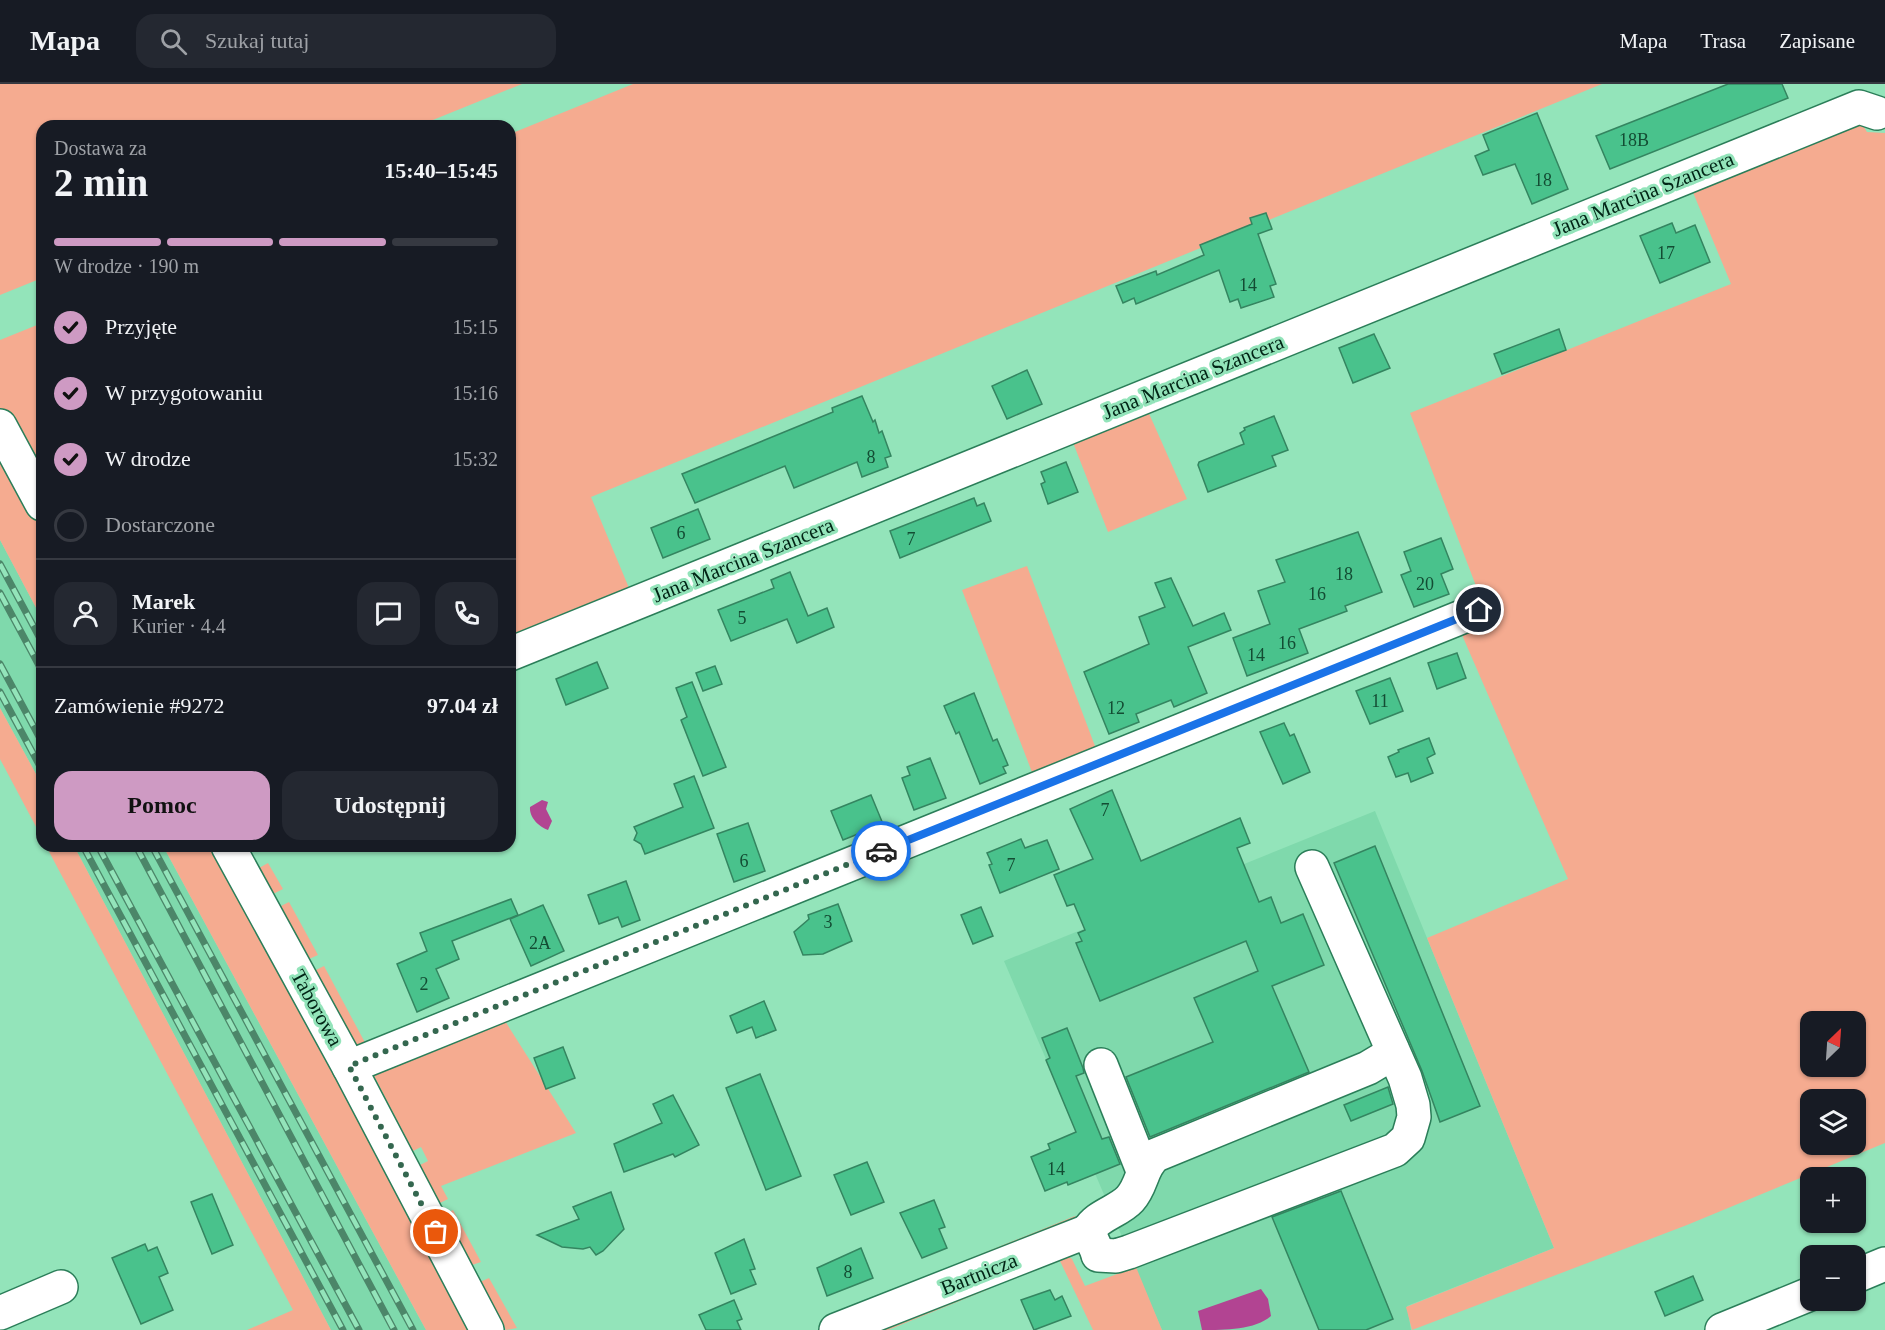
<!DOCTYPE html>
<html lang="pl">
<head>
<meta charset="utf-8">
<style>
	body { margin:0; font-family:Georgia,serif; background:#242831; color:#f1f3f6; height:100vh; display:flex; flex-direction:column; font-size:22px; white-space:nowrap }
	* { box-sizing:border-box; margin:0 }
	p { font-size:20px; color:#9ea1a6 }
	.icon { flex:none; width:33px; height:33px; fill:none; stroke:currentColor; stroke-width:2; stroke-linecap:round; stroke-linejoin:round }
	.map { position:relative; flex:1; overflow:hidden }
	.side { position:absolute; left:36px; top:36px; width:480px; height:732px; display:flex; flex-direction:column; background:#171b24; border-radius:18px; box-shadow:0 2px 4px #0004 }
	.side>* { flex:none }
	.needle { width:39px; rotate:25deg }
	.tools { position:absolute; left:1800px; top:927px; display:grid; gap:12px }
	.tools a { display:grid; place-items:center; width:66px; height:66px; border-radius:12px; background:#171b24; box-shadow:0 2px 4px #0004; font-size:30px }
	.pin { position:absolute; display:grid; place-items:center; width:51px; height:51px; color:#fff; margin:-26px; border:3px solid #fff; border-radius:50%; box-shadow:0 2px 6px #0007 }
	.courier { position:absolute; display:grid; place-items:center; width:60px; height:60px; margin:-30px; border:4px solid #1a73e8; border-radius:50%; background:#fff; color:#222; box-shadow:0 2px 8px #0007 }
	.overview em { font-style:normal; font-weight:700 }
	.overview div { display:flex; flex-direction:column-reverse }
	.overview { display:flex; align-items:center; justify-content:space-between; height:102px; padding:0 18px }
	h1 { font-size:39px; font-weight:700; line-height:45px }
	.bar { display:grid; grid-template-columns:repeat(4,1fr); gap:9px 6px; align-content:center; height:72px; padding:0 18px }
	.bar i { height:8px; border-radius:4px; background:#363941 }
	.bar .current { background:#ce9ac3 }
	.bar p { grid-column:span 4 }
	.line { display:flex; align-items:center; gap:15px; padding:0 18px; border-top:2px solid #363941 }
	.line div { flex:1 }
	.round { display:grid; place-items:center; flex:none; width:63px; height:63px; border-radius:18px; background:#242831 }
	ol { padding:0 18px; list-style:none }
	li { display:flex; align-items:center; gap:18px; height:66px }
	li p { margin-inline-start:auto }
	li .icon { padding:6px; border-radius:50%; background:#ce9ac3; color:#111; stroke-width:4 }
	li:last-child { color:#9ea1a6 }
	li i { width:33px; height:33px; border:3px solid #363941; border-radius:50% }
	.action { display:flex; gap:12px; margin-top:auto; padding:12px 18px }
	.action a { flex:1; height:69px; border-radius:18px; background:#ce9ac3; color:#111; font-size:24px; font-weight:700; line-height:69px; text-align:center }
	.action a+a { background:#242831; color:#f1f3f6 }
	header { display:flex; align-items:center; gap:36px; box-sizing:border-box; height:84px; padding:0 30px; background:#171b24; border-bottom:2px solid #363941 }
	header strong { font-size:28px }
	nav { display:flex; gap:33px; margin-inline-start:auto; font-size:21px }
	.search { width:420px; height:54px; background:#242831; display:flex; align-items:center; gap:15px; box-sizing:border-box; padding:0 21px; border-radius:18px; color:#9ea1a6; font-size:22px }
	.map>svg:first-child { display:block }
</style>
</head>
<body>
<header>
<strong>Mapa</strong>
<div class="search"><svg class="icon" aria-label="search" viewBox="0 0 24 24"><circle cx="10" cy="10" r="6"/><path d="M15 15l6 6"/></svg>Szukaj tutaj</div>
<nav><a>Mapa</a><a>Trasa</a><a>Zapisane</a></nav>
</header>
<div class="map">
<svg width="1885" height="1246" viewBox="0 0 1885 1246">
	<rect width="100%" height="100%" fill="#93e4ba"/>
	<g fill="#7fd9ac">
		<polygon points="0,456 42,535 42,701 0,624"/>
		<polygon points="1375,727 1554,1164 1407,1222 1411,1246 1162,1246 1004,877"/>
		<polygon points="74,762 163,762 426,1246 331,1246"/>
	</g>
	<g fill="#f5ab90" fill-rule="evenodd">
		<polygon points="0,0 522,0 418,42 42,42 42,194 0,211"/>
		<polygon points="633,0 1602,0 591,413 629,504 716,468 716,478 548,537 547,546 510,560 510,50"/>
		<path d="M1859,35L1867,48L1885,49V1059L1687,1141L1412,1246L1406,1223L1554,1164L1427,854L1568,795L1459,544L1481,515L1410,329L1731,200L1692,106ZM1810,938H1856V982H1810ZM1810,1016H1856V1060H1810Z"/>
		<polygon points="42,239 42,405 0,326 0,256"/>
		<polygon points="1147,325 1187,415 1108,448 1072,356"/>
		<polygon points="0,356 42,433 42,535 0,456"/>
		<polygon points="1027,482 1098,670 1035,696 962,506"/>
		<polygon points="0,624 42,701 42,754 0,675"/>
		<polygon points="46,762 74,762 331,1246 247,1246 293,1226"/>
		<polygon points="163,762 219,762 477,1246 426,1246"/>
		<polygon points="268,779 283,805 273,810 259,784"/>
		<polygon points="289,818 318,871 309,875 279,823"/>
		<polygon points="324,882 369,966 359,968 316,886"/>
		<polygon points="500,929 576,1049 441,1102 448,1115 440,1119 420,1081 428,1077 421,1063 413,1067 370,984"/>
		<polygon points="453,1126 481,1178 472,1181 445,1130"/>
		<polygon points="1075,1132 1077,1138 961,1185 959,1179"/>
		<polygon points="1066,1171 1072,1175 1085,1202 1136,1183 1162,1246 1093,1246 1060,1177 1011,1196 1006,1187"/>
		<polygon points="489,1194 517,1244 506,1246 480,1198"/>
		<polygon points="984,1195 989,1205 888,1246 858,1246"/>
	</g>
	<g fill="#b24492">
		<path d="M542,716L548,718L546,725L552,737L548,746C539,743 529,733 530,723Z"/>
		<path d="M1261,1205L1268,1215L1271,1232C1255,1246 1225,1246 1202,1246L1198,1227Z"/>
	</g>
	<g fill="#49c28c" stroke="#348560" stroke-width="1.5">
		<polygon points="1728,0 1782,0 1788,14 1610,85 1596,52"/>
		<polygon points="1537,29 1568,105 1532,120 1515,80 1483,91 1475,72 1489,66 1483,51"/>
		<polygon points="1266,129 1272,145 1258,150 1276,200 1270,202 1274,213 1241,224 1238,215 1230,218 1219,186 1136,220 1134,214 1123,219 1116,202 1156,187 1157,191 1204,171 1200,161 1252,140 1250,134"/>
		<polygon points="1672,139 1676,149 1695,141 1710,178 1660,199 1640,152"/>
		<polygon points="1559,245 1566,266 1502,290 1494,270"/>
		<polygon points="1374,250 1390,284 1353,299 1339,264"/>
		<polygon points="1027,286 1042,320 1007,335 992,302"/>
		<polygon points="862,312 873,338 875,336 879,349 882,347 891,372 885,374 888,383 862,393 857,378 794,404 785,382 695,419 682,390 833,328 832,324"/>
		<polygon points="1274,332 1288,366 1272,372 1276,382 1208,408 1198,381 1199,378 1244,360 1240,349 1245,346 1244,344"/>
		<polygon points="1066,378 1078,408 1048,420 1041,400 1045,398 1041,388"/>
		<polygon points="974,414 977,422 984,419 991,437 900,474 890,447"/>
		<polygon points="698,425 710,455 663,474 651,444"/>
		<polygon points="1358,448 1382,508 1345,522 1347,527 1299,545 1308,569 1247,592 1233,554 1270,540 1258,507 1285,498 1276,476"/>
		<polygon points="1441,454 1453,485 1441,490 1449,510 1414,523 1401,491 1411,487 1404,468"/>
		<polygon points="790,488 808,532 827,524 834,543 797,559 787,535 731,557 718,526 774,504 771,496"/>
		<polygon points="1171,494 1193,542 1224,529 1231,546 1188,563 1207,609 1174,623 1171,616 1136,630 1139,638 1109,650 1084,588 1149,560 1139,533 1165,523 1155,499"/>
		<polygon points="1457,569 1466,594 1437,605 1428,579"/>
		<polygon points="597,578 608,604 566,621 556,595"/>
		<polygon points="715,582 722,600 703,607 696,589"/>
		<polygon points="1390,594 1403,627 1370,640 1356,607"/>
		<polygon points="692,598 726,683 703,692 681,636 687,633 676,604"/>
		<polygon points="974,609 993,657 997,655 1008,681 1003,683 1006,689 980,700 959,648 956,650 944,622"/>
		<polygon points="1284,639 1290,652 1294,650 1310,688 1283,700 1260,648"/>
		<polygon points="1429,654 1435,670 1427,674 1433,689 1411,698 1408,689 1396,693 1388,673 1399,668 1398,666"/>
		<polygon points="930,674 946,714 914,726 902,694 910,691 907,683"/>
		<polygon points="694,692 714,744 645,770 641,760 634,756 637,749 634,743 683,723 674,700"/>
		<polygon points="1112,706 1141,777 1240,734 1250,759 1237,764 1259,818 1271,813 1281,839 1303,830 1324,881 1272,902 1309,988 1150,1053 1126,993 1213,958 1194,914 1258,887 1246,857 1100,917 1076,859 1082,857 1078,849 1085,846 1074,820 1067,822 1054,791 1093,775 1070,725"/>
		<polygon points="871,711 883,740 843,756 831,727"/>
		<polygon points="748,739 765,787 734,798 717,750"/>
		<polygon points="1021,755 1025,764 1047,756 1059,785 1000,809 989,781 992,780 987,769"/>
		<polygon points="1375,762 1480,1022 1440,1038 1422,987 1334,779"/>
		<polygon points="626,797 640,836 622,843 618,833 599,840 588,811"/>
		<polygon points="511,815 518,831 452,857 459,875 436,885 449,914 417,928 397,880 427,867 420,849"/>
		<polygon points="838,820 852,857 823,870 803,871 794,848 809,835 808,831"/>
		<polygon points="543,821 564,867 531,882 510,835"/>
		<polygon points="981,823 993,852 973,860 961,831"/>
		<polygon points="764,917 776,946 756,954 752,943 737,949 730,932"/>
		<polygon points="1067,944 1083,984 1084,989 1076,992 1102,1055 1109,1053 1120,1080 1068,1101 1067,1098 1045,1107 1031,1073 1050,1065 1048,1060 1076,1048 1046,976 1050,974 1042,954"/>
		<polygon points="563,963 575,994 546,1005 534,974"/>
		<polygon points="760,990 801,1092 766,1106 726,1004"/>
		<polygon points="1388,1003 1393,1020 1351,1037 1344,1021"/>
		<polygon points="673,1011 699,1061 675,1073 673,1070 624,1088 614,1060 662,1039 653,1020"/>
		<polygon points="867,1078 884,1118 851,1131 834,1091"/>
		<polygon points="1341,1107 1393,1235 1366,1246 1319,1246 1272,1133"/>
		<polygon points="611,1108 624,1145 603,1167 596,1171 590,1163 583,1165 562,1163 537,1151 579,1135 573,1123"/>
		<polygon points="212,1110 233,1161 212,1170 191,1118"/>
		<polygon points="934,1116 945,1143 939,1145 947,1164 922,1174 900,1129"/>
		<polygon points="744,1155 755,1185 750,1186 756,1200 731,1210 715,1169"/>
		<polygon points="145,1160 148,1167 157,1163 168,1189 159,1193 173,1226 141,1240 112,1174"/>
		<polygon points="861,1164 873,1194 827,1212 817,1184"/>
		<polygon points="1693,1192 1703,1216 1665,1232 1655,1208"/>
		<polygon points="1050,1206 1055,1216 1062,1212 1071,1232 1034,1246 1021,1216"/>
		<polygon points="734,1216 742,1235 737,1237 741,1246 706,1246 699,1231"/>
	</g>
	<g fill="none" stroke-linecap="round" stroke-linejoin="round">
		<g stroke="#2b7e59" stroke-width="36">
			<g id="minor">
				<polyline points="0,342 42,420"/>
				<polyline points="510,570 1859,23 1877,29"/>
				<polyline points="228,762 349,983 487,1246"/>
				<polyline points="1101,981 1143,1087"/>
				<polyline points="349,983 1479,526"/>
				<path d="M1088,1147C1097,1131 1118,1128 1130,1115C1143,1101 1141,1082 1156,1071L1368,984L1383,975L1392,965"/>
				<polyline points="1098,1171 1116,1172 1129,1168 1395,1066 1408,1054 1414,1033 1413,1021 1405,994 1312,783"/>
				<polyline points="1856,1192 1885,1180"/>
				<polyline points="0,1229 61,1203"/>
				<polyline points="836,1246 1088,1147 1097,1167"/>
				<polyline points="1722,1246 1810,1210"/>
			</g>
		</g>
		<use href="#minor" stroke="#fff" stroke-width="33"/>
		<g stroke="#4c8669" stroke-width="7">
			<g id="rail">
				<polyline points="0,480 42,558"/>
				<polyline points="0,509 42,587"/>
				<polyline points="0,580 42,658"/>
				<polyline points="0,608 42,686"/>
				<polyline points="83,762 343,1246"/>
				<polyline points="98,762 359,1246"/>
				<polyline points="136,762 394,1246"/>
				<polyline points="152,762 413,1246"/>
			</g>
		</g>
		<use href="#rail" stroke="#93e4ba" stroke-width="4.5" stroke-dasharray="14" stroke-linecap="butt"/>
	</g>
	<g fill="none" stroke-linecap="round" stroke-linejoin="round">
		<polyline stroke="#34674f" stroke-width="6" stroke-dasharray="0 10.8" points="436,1148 349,982 881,767"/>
		<polyline stroke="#1a73e8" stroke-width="8" points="881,767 1479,526"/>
	</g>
	<g text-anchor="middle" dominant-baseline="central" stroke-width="6" stroke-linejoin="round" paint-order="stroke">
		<g font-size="18" fill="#134c33">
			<text x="1634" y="56">18B</text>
			<text x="1543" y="96">18</text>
			<text x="1666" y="169">17</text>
			<text x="1248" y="201">14</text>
			<text x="871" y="373">8</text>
			<text x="681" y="449">6</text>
			<text x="911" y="455">7</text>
			<text x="1344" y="490">18</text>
			<text x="1425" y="500">20</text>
			<text x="1317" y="510">16</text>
			<text x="742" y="534">5</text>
			<text x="1287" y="559">16</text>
			<text x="1256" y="571">14</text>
			<text x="1380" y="617">11</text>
			<text x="1116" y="624">12</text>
			<text x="1105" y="726">7</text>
			<text x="744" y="777">6</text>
			<text x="1011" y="781">7</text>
			<text x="828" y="838">3</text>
			<text x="540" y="859">2A</text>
			<text x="424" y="900">2</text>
			<text x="1056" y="1085">14</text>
			<text x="848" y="1188">8</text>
		</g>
		<g font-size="21" fill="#012415" stroke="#93e4ba">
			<text transform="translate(1643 110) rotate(-22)">Jana Marcina Szancera</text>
			<text transform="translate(1193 293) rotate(-22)">Jana Marcina Szancera</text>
			<text transform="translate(743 476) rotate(-22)">Jana Marcina Szancera</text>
			<text transform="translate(317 924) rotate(61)">Taborowa</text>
			<text transform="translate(979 1190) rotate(-22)">Bartnicza</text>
		</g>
	</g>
</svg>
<div class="tools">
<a><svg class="needle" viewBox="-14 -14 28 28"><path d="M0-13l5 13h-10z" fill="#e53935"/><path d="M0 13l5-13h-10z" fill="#9ea1a6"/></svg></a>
<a><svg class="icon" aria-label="layers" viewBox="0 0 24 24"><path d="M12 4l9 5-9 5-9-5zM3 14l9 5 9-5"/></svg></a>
<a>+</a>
<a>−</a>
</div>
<div class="pin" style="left:436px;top:1148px;background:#ea580c"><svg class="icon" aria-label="bag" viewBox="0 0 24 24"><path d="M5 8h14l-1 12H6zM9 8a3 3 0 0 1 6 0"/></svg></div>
<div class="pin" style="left:1479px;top:526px;background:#1f2937"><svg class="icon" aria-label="home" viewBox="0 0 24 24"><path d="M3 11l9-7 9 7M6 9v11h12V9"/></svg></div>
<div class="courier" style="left:881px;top:767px"><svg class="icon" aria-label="car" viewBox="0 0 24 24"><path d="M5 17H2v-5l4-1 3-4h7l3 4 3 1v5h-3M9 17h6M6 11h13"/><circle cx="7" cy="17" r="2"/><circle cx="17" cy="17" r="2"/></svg></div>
<section class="side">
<div class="overview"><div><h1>2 min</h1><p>Dostawa za</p></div><em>15:40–15:45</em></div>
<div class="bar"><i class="current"></i><i class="current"></i><i class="current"></i><i></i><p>W drodze · 190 m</p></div>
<ol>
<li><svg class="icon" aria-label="check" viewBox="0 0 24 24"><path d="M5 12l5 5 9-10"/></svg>Przyjęte<p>15:15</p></li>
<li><svg class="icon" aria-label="check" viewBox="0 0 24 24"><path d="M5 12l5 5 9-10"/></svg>W przygotowaniu<p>15:16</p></li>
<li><svg class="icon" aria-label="check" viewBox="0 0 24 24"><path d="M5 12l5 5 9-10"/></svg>W drodze<p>15:32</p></li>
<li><i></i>Dostarczone</li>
</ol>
<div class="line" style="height:108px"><a class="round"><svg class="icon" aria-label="person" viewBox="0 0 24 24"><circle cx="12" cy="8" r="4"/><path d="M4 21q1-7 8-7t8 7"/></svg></a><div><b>Marek</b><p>Kurier · 4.4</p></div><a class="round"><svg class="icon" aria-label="chat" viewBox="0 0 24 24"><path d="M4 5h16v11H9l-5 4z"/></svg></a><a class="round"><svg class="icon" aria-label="phone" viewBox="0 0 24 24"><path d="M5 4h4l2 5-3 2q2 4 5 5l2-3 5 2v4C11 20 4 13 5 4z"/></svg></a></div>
<div class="line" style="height:78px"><div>Zamówienie #9272</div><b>97.04 zł</b></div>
<div class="action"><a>Pomoc</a><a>Udostępnij</a></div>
</section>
</div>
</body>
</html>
